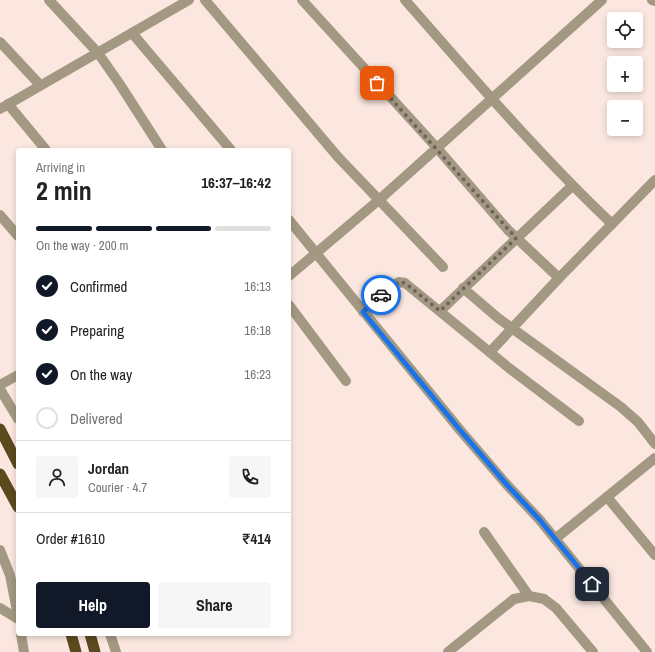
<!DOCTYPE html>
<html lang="en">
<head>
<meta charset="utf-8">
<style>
	body { margin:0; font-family:"Archivo Narrow",sans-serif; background:#f6f6f6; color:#222; height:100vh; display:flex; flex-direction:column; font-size:15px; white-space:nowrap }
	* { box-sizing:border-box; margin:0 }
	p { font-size:13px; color:#767676 }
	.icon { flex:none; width:22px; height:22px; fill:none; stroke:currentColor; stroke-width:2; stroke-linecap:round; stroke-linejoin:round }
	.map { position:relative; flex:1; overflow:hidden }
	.panel { position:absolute; left:16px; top:148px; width:275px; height:488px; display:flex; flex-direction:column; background:#fff; border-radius:4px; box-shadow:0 2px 6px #0003 }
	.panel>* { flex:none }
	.controls { position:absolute; left:607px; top:12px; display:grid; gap:8px }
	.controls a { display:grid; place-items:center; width:36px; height:36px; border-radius:4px; background:#fff; box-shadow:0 2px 6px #0003; font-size:20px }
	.pin { position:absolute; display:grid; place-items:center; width:34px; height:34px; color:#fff; margin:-17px; border-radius:8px; box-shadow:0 2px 6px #0006 }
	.courier { position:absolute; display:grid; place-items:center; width:40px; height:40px; margin:-20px; border:3px solid #1a73e8; border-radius:50%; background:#fff; color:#222; box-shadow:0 1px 5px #0007 }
	.overview em { font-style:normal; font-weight:800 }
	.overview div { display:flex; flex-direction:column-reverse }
	.overview { display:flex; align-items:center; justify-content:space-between; height:68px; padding:0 20px }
	h1 { font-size:26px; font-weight:800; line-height:30px }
	.bar { display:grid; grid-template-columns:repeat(4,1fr); gap:6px 4px; align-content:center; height:48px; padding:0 20px }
	.bar i { height:5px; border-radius:3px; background:#e0e0e0 }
	.bar .current { background:#111827 }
	.bar p { grid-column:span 4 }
	.line { display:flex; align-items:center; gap:10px; padding:0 20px; border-top:1px solid #e0e0e0 }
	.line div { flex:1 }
	.round { display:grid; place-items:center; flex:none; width:42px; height:42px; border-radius:4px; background:#f6f6f6 }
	ol { padding:0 20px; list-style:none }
	li { display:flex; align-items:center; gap:12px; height:44px }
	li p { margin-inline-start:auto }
	li .icon { padding:4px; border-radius:50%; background:#111827; color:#fff; stroke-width:4 }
	li:last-child { color:#767676 }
	li i { width:22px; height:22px; border:2px solid #e0e0e0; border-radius:50% }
	.cta { display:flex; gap:8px; margin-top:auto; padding:8px 20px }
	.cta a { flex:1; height:46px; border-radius:4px; background:#111827; color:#fff; font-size:16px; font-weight:800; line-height:46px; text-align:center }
	.cta a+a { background:#f6f6f6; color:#222 }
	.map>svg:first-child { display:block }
</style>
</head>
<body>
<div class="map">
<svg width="655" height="652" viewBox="0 0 655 652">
	<rect width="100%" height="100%" fill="#fbe7e0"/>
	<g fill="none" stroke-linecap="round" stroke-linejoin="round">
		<g stroke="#a39982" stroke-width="10">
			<polyline points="49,0 98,53 119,83 162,150"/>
			<polyline points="205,0 338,157 443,267"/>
			<polyline points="302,0 437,148 508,230 559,278"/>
			<path d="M405,0C472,76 538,154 612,224"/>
			<polyline points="652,0 655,1"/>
			<polyline points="132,33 231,150"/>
			<polyline points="0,42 40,85"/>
			<polyline points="8,104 46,150"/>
			<polyline points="0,215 18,236"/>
			<polyline points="289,220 460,430 508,486 539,519 647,652"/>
			<polyline points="289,276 380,199 602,0"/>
			<polyline points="463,288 498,318 621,407 638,422 655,444"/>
			<polyline points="289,305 346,381"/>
			<polyline points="440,311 572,186"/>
			<polyline points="363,312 392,286 399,282 405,283 509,368 579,421"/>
			<polyline points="490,352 559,278 655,180"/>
			<polyline points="0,385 18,375"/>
			<polyline points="607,497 655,555"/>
			<polyline points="484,532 529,596"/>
			<polyline points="555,539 655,458"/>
			<polyline points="0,608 18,619"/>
			<polyline points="448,652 514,599 529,596 544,599 556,608 593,652"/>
		</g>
		<g stroke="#a39982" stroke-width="10">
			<polyline points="0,109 189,0"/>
			<polyline points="0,389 18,419"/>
			<polyline points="0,550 10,575 18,616"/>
			<polyline points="21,634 24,652"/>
			<polyline points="110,634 116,652"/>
		</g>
		<g stroke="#5a4a1e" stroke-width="11">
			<polyline points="0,429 18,464"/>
			<polyline points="0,474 18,507"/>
			<polyline points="71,634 76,652"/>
			<polyline points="90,634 95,652"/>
		</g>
	</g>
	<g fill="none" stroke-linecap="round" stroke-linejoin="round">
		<polyline stroke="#71625d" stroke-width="4" stroke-dasharray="0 7.2" points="377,83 516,238 440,311 405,283 399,282 381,295"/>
		<polyline stroke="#1a73e8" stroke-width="5" points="381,295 363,312 460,430 508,486 539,519 592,584"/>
	</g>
</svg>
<div class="controls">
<a><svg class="icon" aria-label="locate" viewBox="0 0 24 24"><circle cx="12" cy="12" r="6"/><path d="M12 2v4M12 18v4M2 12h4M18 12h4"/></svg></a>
<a>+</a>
<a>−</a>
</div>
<div class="pin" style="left:377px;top:83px;background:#ea580c"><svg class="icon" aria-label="bag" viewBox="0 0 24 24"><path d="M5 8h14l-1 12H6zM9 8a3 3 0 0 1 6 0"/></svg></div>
<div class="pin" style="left:592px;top:584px;background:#1f2937"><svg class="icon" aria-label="home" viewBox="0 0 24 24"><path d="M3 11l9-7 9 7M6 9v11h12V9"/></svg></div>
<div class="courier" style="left:381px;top:295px"><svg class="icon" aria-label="car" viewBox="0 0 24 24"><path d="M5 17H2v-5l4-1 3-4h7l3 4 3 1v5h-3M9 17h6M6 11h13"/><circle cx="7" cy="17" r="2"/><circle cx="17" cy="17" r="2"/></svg></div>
<section class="panel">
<div class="overview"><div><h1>2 min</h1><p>Arriving in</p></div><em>16:37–16:42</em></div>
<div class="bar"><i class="current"></i><i class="current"></i><i class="current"></i><i></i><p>On the way · 200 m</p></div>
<ol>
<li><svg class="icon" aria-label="check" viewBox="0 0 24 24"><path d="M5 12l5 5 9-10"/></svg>Confirmed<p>16:13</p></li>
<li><svg class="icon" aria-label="check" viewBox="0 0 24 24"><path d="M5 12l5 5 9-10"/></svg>Preparing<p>16:18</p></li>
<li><svg class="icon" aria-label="check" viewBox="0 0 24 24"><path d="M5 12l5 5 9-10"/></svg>On the way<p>16:23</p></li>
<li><i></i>Delivered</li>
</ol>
<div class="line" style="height:72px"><a class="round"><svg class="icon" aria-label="person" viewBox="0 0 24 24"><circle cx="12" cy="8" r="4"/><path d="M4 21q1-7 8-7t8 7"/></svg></a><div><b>Jordan</b><p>Courier · 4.7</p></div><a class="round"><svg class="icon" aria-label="phone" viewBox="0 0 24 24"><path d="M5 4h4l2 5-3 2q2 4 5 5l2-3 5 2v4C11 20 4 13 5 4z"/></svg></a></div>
<div class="line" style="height:52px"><div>Order #1610</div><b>₹414</b></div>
<div class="cta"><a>Help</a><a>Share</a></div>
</section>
</div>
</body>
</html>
